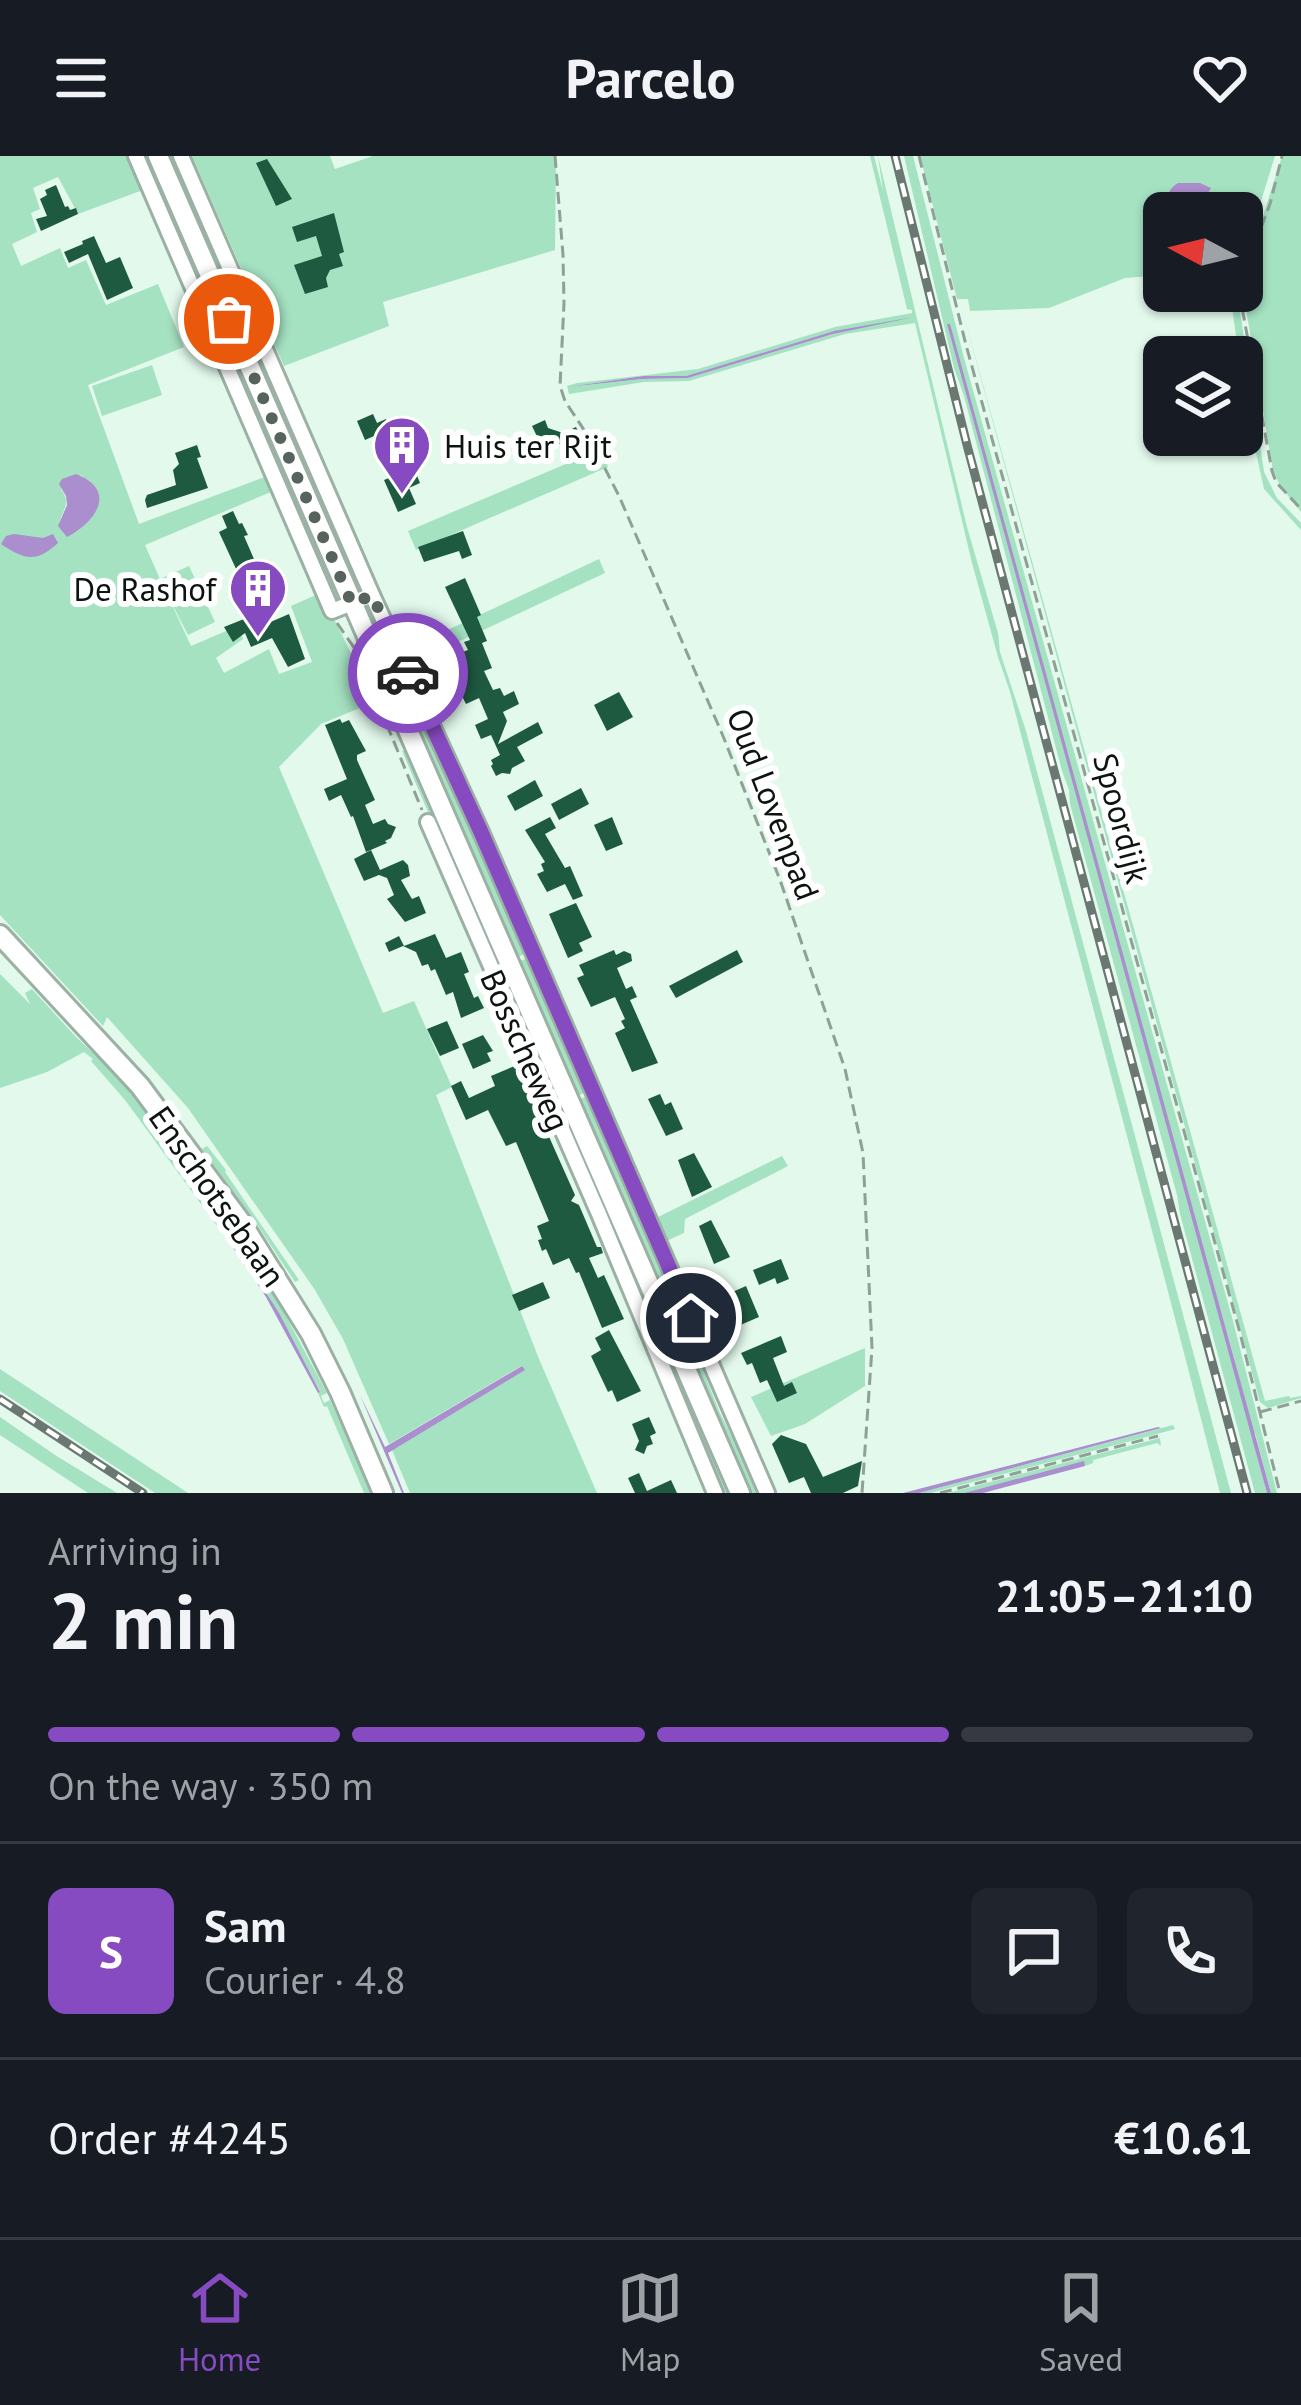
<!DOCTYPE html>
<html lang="en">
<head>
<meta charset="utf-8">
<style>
	body { margin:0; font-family:"PT Sans",sans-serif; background:#20242c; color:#f1f3f6; height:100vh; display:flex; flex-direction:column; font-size:45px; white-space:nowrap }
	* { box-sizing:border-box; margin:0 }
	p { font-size:39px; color:#9ea1a6 }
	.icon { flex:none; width:66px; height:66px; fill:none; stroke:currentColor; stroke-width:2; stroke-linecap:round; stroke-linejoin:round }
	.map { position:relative; height:1337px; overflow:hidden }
	.panel { display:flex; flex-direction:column; background:#171b24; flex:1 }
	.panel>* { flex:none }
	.needle { width:78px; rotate:277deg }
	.tools { position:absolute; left:1143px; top:36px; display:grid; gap:24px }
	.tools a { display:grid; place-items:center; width:120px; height:120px; border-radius:18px; background:#171b24; box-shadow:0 3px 9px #0004; font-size:60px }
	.pin { position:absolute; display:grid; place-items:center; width:102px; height:102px; color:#fff; margin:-51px; border:6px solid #fff; border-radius:50%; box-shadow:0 3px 12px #0007 }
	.courier { position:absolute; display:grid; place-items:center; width:120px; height:120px; margin:-60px; border:9px solid #864ac1; border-radius:50%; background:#fff; color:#222; box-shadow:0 3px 15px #0007 }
	.summary em { font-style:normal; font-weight:600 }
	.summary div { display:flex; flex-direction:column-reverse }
	.summary { display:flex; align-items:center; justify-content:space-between; height:204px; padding:0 48px }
	h1 { font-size:78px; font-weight:600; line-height:90px }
	.bar { display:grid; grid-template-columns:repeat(4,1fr); gap:18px 12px; align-content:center; height:144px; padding:0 48px }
	.bar i { height:15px; border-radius:9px; background:#363941 }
	.bar .selected { background:#864ac1 }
	.bar p { grid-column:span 4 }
	.line { display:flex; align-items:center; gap:30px; padding:0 48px; border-top:3px solid #363941 }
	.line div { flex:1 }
	.round { display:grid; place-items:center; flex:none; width:126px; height:126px; border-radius:18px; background:#20242c }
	header { display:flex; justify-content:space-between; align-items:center; height:156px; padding:0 48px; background:#171b24; font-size:54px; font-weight:600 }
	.dock { display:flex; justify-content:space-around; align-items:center; height:168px; border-top:3px solid #363941; background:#171b24; font-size:33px; color:#9ea1a6 }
	.dock a { display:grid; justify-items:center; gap:6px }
	.dock .selected { color:#864ac1 }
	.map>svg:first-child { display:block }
</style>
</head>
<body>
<header><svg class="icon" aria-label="menu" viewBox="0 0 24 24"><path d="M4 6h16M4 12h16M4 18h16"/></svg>Parcelo<svg class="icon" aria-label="heart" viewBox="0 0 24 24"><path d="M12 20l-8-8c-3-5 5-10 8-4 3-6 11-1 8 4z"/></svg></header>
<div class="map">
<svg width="1301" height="1337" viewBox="0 0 1301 1337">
	<rect width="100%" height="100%" fill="#e2f9ec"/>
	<g fill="#a5e2c2" fill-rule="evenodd">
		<path d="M0,0H128L143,34L78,58L58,21L33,32L40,53L31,57L37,76L12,88L21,110L60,92L68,112L86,104L106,149L158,128L184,191L88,229L139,368L267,320L273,335L145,389L160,423L189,410L215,466L188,479L168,440L191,490L238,470L243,483L216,502L224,517L269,493L279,518L312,506L291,450L318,438C342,472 356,509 372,547L321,568L279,611L383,857L414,845L452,931L436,939L539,1203L597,1337H410L392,1294L524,1213L521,1210L389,1288L343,1183L315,1134L188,952L107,861L103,870L0,759ZM81,319L97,335L68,380L59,371C60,355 73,349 61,333Z"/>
		<polygon points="140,0 150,0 220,162 229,194 223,196"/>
		<polygon points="166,0 175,0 260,187 254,190 236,161"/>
		<polygon points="192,0 330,0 335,13 373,0 556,0 555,94 383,146 389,170 284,210"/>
		<path d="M870,0H874L883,35L878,0L967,371L998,477L1000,496L1026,575L1231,1337H1220C1152,1069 1079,803 1010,536L998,501L972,407L915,167L845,178L689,225L644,226L569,238L567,230L577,227L698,213L835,171L912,157V154L907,153ZM834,175H843L688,222L642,223L569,231L643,220H686Z"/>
		<path d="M904,0H913L964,202L1233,1165L1277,1337H1271L1255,1277L1252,1279L1267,1337H1255L1180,1058L1177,1039L1070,648L1069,634L1062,615L964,240L954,212ZM1146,885L1233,1198L1245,1246L1145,886Z"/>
		<polygon points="920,0 1275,0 1242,106 1242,57 1196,57 1209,38 1166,43 1169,57 1164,57 1164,119 1125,122 1049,152 970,155 968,143 957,143"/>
		<polygon points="1282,0 1301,0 1301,356 1281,331 1273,315 1243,135 1244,120"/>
		<polygon points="1228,135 1237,135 1264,316 1277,342 1301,367 1301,374 1264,333 1251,274 1248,274 1247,263 1249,262 1242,230 1242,201 1239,201 1231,144 1229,143"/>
		<polygon points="962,153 1265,1245 1289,1240 1290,1242 1301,1240 1301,1242 1268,1252 1260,1246"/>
		<polygon points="152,209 162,239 102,260 92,230"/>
		<polygon points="277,225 359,423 351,427 279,260 270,228"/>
		<polygon points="244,233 267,269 338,432 331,435"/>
		<polygon points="601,293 608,311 416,394 408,375"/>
		<polygon points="599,403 605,417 411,508 405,494"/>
		<polygon points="368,450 414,540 527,797 515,802 364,455"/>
		<polygon points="408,594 489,779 486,785 482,783 402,595"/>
		<polygon points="528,802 586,936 575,941 517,806"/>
		<polygon points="503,812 731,1337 720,1337 498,814"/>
		<polygon points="0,818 30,848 25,837 32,833 76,881 121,923 235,1079 273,1136 327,1237 321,1240 324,1247 330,1244 371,1337 364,1337 327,1250 324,1251 318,1237 320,1235 262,1129 221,1068 217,1070 125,944 91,905 93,903 84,896 47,916 0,932"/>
		<polygon points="588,940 663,1112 719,1255 760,1337 747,1337 577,944"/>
		<polygon points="207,990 226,1014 225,1016 299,1124 295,1126 252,1061 202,993"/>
		<polygon points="782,1000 788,1010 685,1063 684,1077 662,1087 652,1064"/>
		<polygon points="865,1192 865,1230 805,1268 771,1280 751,1241"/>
		<polygon points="0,1213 188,1337 155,1337 0,1235"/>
		<polygon points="0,1261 55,1299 117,1337 88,1337 0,1279"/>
		<polygon points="1173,1269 1175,1273 1150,1280 930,1337 919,1337"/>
		<polygon points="1160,1282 1161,1290 1157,1287 1093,1304 1093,1307 1085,1310 1083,1306 964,1337 948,1337"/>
	</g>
	<g fill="#aa8ecd">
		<path d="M1178,27H1200L1211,32L1196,57H1169C1167,44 1165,35 1178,27Z"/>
		<polygon points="914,161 833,178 688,222 642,223 568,231 643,220 686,220 834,175"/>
		<polygon points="947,168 950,168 1271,1337 1267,1337"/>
		<path d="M76,318C118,334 96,366 67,381L58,370L67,349L66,340L59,328L62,323Z"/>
		<path d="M14,378L43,382L53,378L58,387C36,407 25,404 1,388L6,380Z"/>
		<polygon points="231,1082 279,1157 320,1236 318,1237 266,1141 228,1084"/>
		<polygon points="522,1210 525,1214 388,1297 404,1337 402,1337 360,1239 385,1291"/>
		<polygon points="1158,1271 1161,1272 919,1337 903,1337"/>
		<polygon points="1084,1305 1085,1310 983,1337 964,1337"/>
	</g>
	<g fill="#1e5a40">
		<polygon points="267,3 292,43 276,50 256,7"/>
		<polygon points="56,29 65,51 68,50 70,54 76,52 78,58 41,75 36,63 47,60 40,43 47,39 45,34"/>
		<polygon points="334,57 344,96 339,98 343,110 330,114 326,122 328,131 305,138 294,109 322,100 316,80 297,86 292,71"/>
		<polygon points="94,80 106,107 120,101 133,132 107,144 88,98 69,107 64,96 83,88 82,85"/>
		<polygon points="373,258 377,267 386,263 390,273 365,284 357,265"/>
		<polygon points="545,264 548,272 563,277 576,271 587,294 577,298 574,290 565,294 562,287 544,295 532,270"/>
		<polygon points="197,289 201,301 197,302 208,332 147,352 145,344 147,339 176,329 173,314 179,308 175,297"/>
		<polygon points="414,312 420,327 409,332 416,348 398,356 384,324"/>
		<polygon points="233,355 239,368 242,367 248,379 244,380 260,417 254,419 257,426 240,434 233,416 237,415 219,376 227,372 222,360"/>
		<polygon points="463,375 472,399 462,403 459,395 424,406 418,391"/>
		<polygon points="465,422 481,459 477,461 487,485 482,487 492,512 484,515 493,534 500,532 504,540 514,535 519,548 503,556 507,565 498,588 538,566 543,577 517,591 525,605 512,612 510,618 502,617 496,620 491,610 493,608 491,604 500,599 491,579 481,583 475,569 488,563 479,542 466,548 459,534 466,531 463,525 465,524 457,507 461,505 457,498 468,494 464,486 470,484 445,431"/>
		<polygon points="289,458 305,503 288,511 272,482 251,491 245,477 233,486 224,471 254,459 259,471"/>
		<polygon points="619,536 633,561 607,575 594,549"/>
		<polygon points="340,563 342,567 349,564 366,595 357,599 357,604 375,644 365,649 373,668 385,663 388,668 396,671 391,682 385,685 387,687 366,696 353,660 351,661 341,639 329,645 324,633 347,623 325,569"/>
		<polygon points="535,624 543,640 515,655 507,640"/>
		<polygon points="581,632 589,648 559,664 551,648"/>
		<polygon points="550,661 556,672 545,678 565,712 570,710 583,740 573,744 565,728 547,736 537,718 544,715 541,708 545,706 525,674"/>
		<polygon points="612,661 623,688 606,695 594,669"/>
		<polygon points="371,694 380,714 403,704 408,709 410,720 401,724 412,743 419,740 426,757 405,766 387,743 394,739 387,722 379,719 364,725 354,703"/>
		<polygon points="576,747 592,781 579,787 583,795 568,802 549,758"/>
		<polygon points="435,778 446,802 461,796 469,816 464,818 474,842 478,840 484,852 461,862 453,836 446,839 435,813 431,815 428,808 422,810 416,796 403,790 389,796 385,787 399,780 404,790"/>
		<polygon points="614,794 616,799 624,795 631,798 632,805 617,812 626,833 632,830 637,841 630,844 658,907 632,916 615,877 625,872 621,865 625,863 615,841 591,851 577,822 584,819 579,809"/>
		<polygon points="737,794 743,806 676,842 669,830"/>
		<polygon points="447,865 459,892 440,900 427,873"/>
		<polygon points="483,879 493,895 487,897 491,905 473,913 462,888"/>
		<polygon points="517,909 575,1039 571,1045 579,1049 597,1091 601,1091 603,1097 589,1102 598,1122 604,1119 624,1163 602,1172 579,1116 576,1117 569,1102 553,1109 546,1093 542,1095 538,1084 542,1083 537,1070 549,1065 516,986 506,990 488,954 466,964 451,930 461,925 469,942 495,930 491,920"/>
		<polygon points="660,938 665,949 671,946 683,973 666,980 648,943"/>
		<polygon points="694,997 712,1031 692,1041 678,1004"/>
		<polygon points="711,1064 730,1101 714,1108 699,1070"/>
		<polygon points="781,1103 789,1123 777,1128 775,1122 759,1129 753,1114"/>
		<polygon points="543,1126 550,1142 519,1155 512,1139"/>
		<polygon points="746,1130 759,1161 738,1170 728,1138"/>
		<polygon points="609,1174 641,1235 617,1246 612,1234 608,1236 591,1200 601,1194 595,1182"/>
		<polygon points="781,1180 787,1196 773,1202 784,1230 792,1226 797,1237 777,1246 767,1224 760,1227 752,1207 747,1209 741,1197"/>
		<polygon points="649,1261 656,1277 650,1280 653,1288 647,1290 644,1298 635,1294 639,1285 632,1268"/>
		<polygon points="781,1279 806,1288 823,1321 862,1305 858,1330 843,1337 811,1337 804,1321 789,1327 772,1288"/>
		<polygon points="639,1317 647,1335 671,1324 677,1337 635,1337 628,1322"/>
	</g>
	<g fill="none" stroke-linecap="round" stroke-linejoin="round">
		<g stroke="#9ab1a4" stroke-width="20">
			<g id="street">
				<polyline points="136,0 332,455 372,439"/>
				<polyline points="181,0 372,439 481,676 767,1337"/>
				<polyline points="428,666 599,1058 715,1337"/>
			</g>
		</g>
		<g stroke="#9ab1a4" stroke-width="24">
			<g id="secondary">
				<polyline points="158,0 740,1337"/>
				<polyline points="0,779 140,930 241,1066 311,1178 340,1236 383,1337"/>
			</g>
		</g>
		<g stroke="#8fa097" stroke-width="3" stroke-dasharray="12 6" stroke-linecap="butt">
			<polyline points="555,0 563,99 564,147 560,230 565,245 590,283 619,340 723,580 780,724 845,913 863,997 872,1192 862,1337"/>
			<polyline points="919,0 966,189 1240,1177 1280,1337"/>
			<polyline points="1162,104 1164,104"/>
			<polyline points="1242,122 1270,48 1282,0"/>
			<polyline points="1239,135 1272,315 1276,326 1301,353"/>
			<polyline points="337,467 355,493"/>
			<polyline points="373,535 422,654"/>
			<polyline points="1260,1256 1301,1245"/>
			<polyline points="940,1337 1158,1280"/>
		</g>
		<use href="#street" stroke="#fff" stroke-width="14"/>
		<use href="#secondary" stroke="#fff" stroke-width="18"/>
		<g stroke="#6a7871" stroke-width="9">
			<g id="rail">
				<polyline points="895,0 967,289 1247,1337"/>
				<polyline points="0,1243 143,1337"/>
			</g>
		</g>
		<use href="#rail" stroke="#fff" stroke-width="4.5" stroke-dasharray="14" stroke-linecap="butt"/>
	</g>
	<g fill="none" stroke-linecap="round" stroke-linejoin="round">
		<polyline stroke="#57645d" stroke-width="12" stroke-dasharray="0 21.6" points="229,163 352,448 372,439 408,517"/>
		<polyline stroke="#864ac1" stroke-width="15" points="408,517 481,676 691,1162"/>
	</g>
	<defs>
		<g id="building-pin" transform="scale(3)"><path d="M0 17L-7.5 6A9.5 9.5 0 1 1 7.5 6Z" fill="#864ac1" stroke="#fff"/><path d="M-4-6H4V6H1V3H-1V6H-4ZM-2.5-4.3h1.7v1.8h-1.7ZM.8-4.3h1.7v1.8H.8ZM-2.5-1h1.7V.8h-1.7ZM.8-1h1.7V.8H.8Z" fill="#fff"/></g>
	</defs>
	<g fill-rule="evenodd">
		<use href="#building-pin" x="402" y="289"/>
		<use href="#building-pin" x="258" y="432"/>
	</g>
	<g text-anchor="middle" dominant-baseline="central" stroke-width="12" stroke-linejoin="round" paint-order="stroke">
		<g font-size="33" fill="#0c1410" stroke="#fff" text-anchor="start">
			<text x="444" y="289">Huis ter Rijt</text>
			<text x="216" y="432" text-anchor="end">De Rashof</text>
		</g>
		<g font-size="33" fill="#0c1410" stroke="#fff">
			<text transform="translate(774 648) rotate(69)">Oud Lovenpad</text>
			<text transform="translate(1122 662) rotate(75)">Spoordijk</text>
			<text transform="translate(526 894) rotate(66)">Bosscheweg</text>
			<text transform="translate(218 1040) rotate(55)">Enschotsebaan</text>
		</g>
	</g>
</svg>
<div class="tools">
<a><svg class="needle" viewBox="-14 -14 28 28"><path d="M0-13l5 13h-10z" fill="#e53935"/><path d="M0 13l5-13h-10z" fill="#9ea1a6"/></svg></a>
<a><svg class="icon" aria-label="layers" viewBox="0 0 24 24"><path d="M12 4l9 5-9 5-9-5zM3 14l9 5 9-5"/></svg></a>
</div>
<div class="pin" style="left:229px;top:163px;background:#ea580c"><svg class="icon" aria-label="bag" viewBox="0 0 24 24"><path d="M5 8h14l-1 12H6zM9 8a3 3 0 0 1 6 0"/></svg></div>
<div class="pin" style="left:691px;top:1162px;background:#1f2937"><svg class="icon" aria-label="home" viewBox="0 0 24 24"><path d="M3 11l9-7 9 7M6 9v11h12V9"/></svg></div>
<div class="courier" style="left:408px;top:517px"><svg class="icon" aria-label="car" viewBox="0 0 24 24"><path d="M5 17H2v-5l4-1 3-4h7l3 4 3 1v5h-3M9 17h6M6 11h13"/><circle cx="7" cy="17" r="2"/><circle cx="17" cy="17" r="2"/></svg></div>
</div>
<section class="panel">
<div class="summary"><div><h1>2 min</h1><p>Arriving in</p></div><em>21:05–21:10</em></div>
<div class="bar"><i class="selected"></i><i class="selected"></i><i class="selected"></i><i></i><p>On the way · 350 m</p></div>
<div class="line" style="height:216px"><b class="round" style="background:#864ac1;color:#fff">S</b><div><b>Sam</b><p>Courier · 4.8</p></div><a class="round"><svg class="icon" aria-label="chat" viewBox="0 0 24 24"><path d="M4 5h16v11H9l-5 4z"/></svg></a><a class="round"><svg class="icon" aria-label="phone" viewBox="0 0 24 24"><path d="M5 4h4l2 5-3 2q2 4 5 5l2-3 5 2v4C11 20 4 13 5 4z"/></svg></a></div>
<div class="line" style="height:156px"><div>Order #4245</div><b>€10.61</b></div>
</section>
<nav class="dock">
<a class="selected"><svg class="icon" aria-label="home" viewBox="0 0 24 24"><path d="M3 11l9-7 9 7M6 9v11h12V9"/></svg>Home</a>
<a><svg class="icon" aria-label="map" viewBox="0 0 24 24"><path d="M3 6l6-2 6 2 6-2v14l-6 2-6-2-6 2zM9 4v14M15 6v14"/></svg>Map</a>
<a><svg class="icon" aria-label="saved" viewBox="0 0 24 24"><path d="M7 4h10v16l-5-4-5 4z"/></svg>Saved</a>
</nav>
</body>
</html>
